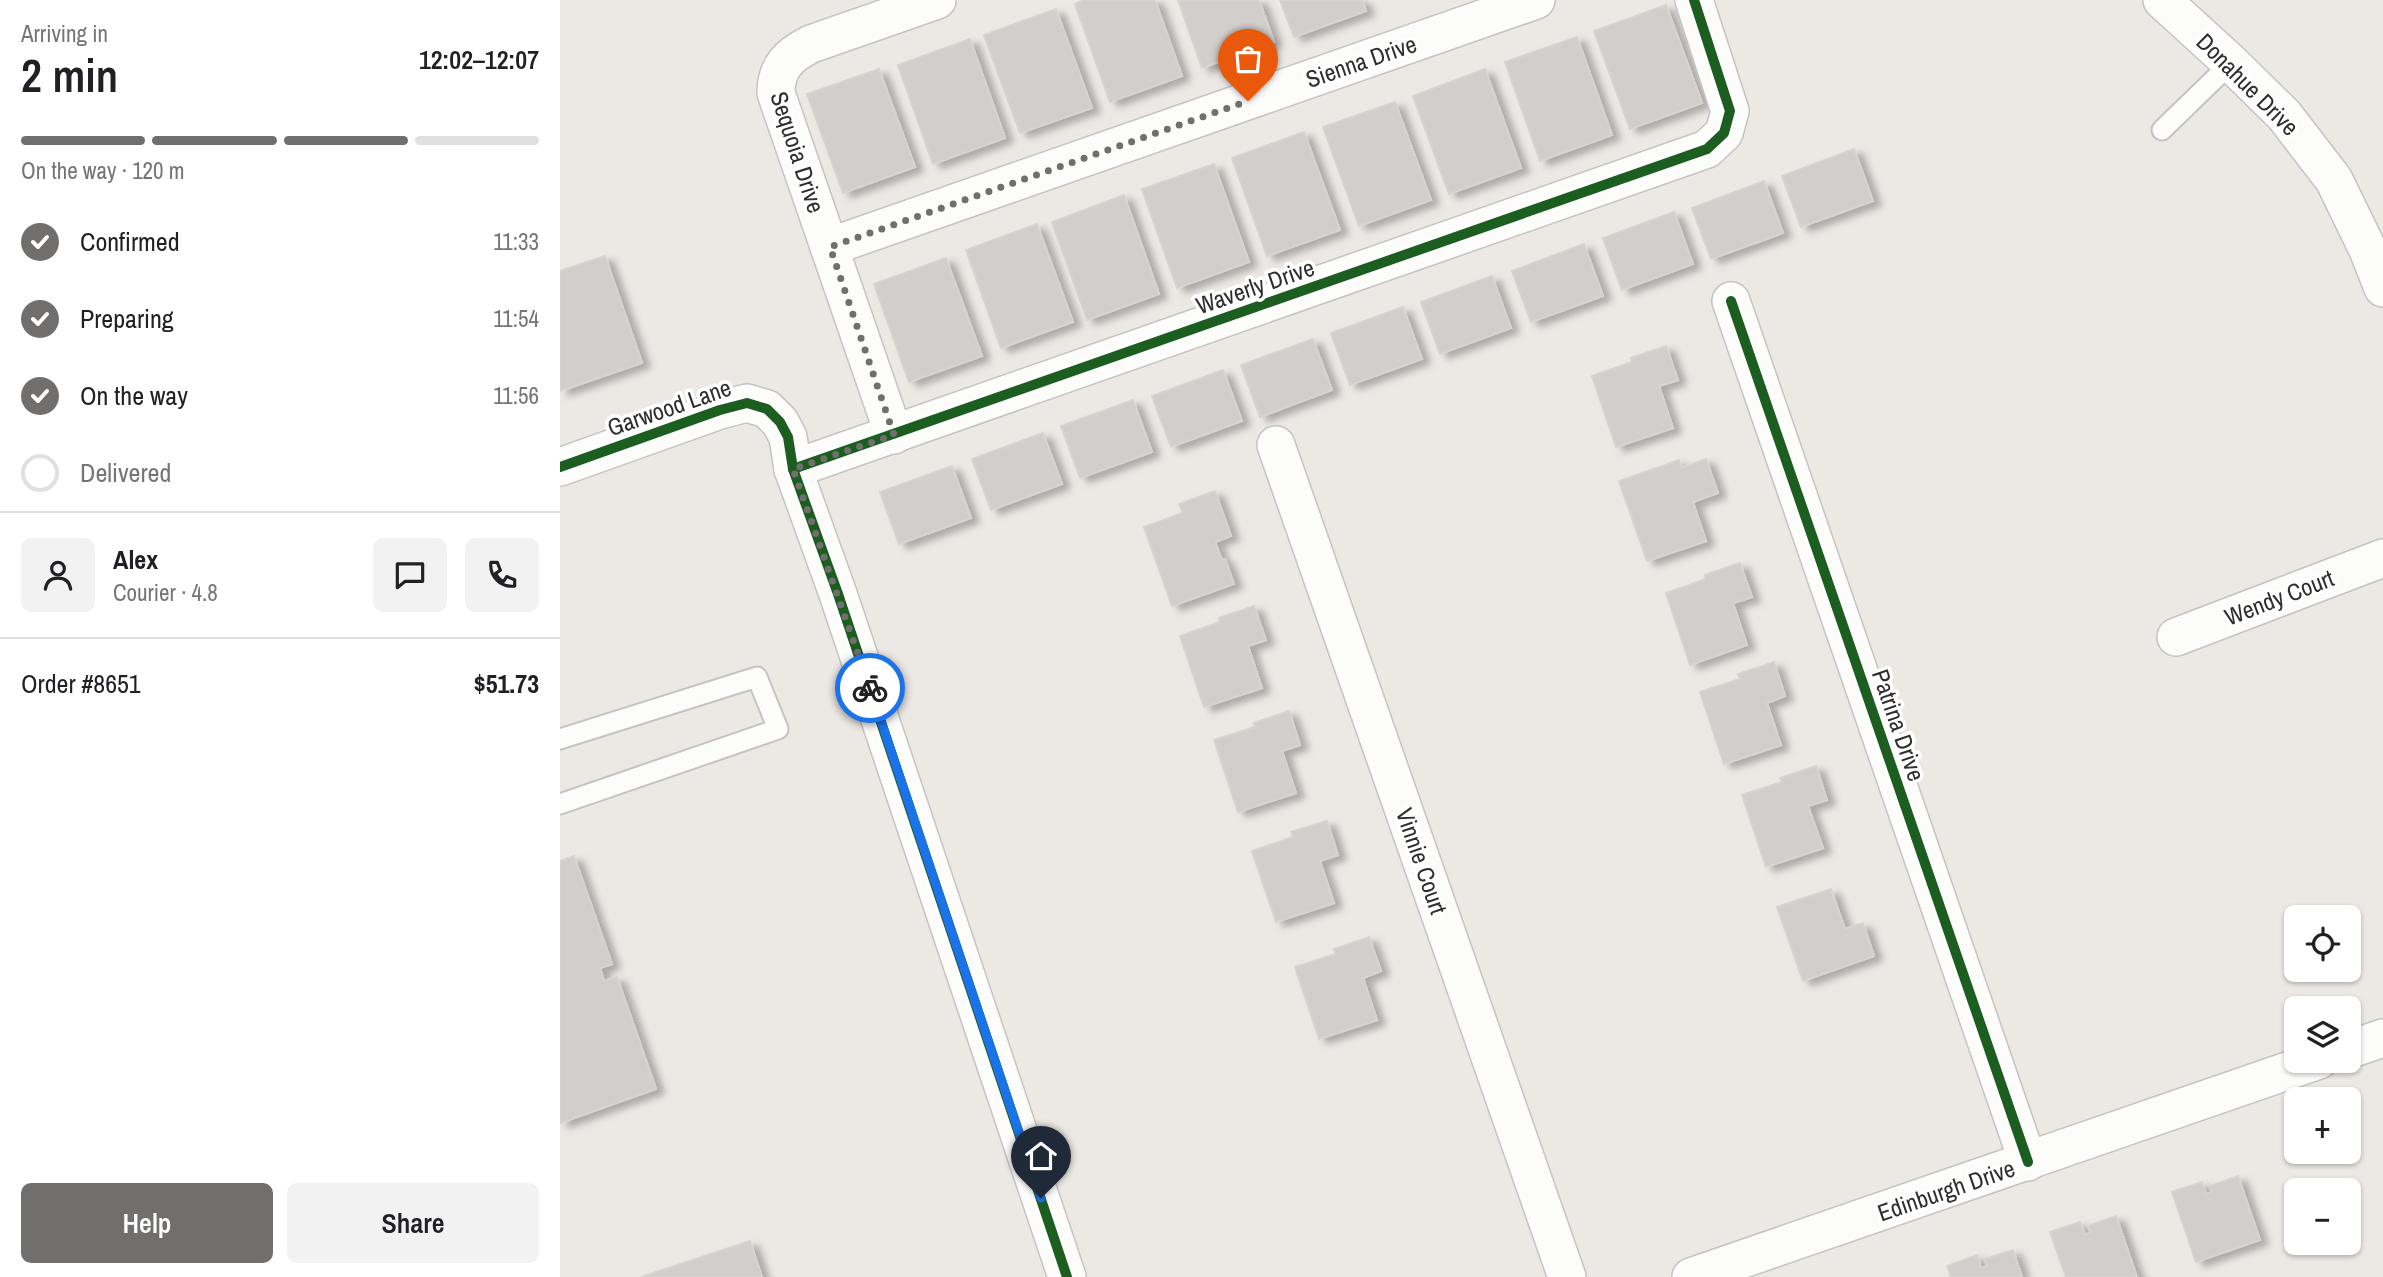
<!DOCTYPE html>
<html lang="en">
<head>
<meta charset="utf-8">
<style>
	body { margin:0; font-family:"Archivo Narrow",sans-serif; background:#f2f2f2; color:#202124; height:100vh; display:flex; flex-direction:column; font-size:26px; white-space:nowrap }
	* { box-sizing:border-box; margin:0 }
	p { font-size:23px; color:#757577 }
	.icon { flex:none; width:38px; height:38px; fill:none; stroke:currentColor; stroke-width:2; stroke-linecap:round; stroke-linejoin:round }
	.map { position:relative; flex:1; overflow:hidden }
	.side { display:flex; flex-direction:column; background:#fff; width:560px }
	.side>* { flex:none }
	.fabs { position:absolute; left:1724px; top:905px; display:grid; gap:14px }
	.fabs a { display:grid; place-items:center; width:77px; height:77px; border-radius:10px; background:#fff; box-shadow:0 2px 5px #0004; font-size:35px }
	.pin { position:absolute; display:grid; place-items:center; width:60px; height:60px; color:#fff; margin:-72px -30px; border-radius:50% 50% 50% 0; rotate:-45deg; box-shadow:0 0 7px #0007 }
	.pin .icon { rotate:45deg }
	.courier { position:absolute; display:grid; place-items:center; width:70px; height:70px; margin:-35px; border:5px solid #1a73e8; border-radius:50%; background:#fff; color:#222; box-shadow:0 2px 9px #0007 }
	.overview em { font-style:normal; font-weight:600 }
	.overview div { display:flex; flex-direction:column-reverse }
	.overview { display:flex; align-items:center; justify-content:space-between; height:119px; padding:0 21px }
	h1 { font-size:46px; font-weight:600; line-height:52px }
	.bar { display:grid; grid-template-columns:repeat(4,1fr); gap:10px 7px; align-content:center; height:84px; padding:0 21px }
	.bar i { height:9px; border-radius:5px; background:#e0e0e0 }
	.bar .selected { background:#706f6e }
	.bar p { grid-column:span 4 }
	.line { display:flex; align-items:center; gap:18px; padding:0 21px; border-top:2px solid #e0e0e0 }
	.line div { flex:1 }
	.round { display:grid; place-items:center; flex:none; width:74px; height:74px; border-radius:10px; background:#f2f2f2 }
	ol { padding:0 21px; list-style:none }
	li { display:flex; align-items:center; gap:21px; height:77px }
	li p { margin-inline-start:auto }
	li .icon { padding:7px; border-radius:50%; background:#706f6e; color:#fff; stroke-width:4 }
	li:last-child { color:#757577 }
	li i { width:38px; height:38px; border:4px solid #e0e0e0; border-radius:50% }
	.primary-button { display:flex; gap:14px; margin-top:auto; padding:14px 21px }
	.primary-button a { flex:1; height:80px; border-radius:10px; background:#706f6e; color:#fff; font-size:28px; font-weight:600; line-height:80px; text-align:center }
	.primary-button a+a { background:#f2f2f2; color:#202124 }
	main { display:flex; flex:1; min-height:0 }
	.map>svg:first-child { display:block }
</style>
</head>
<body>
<main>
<section class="side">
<div class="overview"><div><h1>2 min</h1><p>Arriving in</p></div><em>12:02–12:07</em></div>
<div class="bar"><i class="selected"></i><i class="selected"></i><i class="selected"></i><i></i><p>On the way · 120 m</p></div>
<ol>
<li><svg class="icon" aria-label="check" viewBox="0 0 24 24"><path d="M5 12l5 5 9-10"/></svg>Confirmed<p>11:33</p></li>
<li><svg class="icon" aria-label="check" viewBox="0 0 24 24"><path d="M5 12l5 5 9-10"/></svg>Preparing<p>11:54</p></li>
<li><svg class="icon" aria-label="check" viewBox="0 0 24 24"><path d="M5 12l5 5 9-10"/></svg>On the way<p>11:56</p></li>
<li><i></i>Delivered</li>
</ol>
<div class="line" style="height:126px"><a class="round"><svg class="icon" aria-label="person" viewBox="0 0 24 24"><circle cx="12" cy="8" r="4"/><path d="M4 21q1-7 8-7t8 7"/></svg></a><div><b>Alex</b><p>Courier · 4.8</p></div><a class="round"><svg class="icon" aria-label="chat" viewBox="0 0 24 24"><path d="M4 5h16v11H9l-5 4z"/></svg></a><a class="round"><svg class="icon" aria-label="phone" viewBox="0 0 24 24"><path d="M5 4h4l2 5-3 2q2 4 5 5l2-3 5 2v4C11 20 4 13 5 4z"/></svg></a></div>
<div class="line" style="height:91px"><div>Order #8651</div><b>$51.73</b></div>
<div class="primary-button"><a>Help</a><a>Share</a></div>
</section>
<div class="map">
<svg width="1823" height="1277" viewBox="0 0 1823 1277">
	<defs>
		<filter id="shadow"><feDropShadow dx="8" dy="4.5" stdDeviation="3.5" flood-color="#0004"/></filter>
	</defs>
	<rect width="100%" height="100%" fill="#ece8e4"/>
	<g fill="#d1cecb" stroke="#d7d4d0" stroke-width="2" filter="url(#shadow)">
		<polygon points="524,0 595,0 622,76 550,102 515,4"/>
		<polygon points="618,0 699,0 714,42 642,68"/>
		<polygon points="720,0 802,0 806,11 734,37"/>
		<polygon points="1106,5 1142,103 1070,129 1034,31"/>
		<polygon points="496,9 532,108 460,133 424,35"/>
		<polygon points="1017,37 1052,135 980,161 945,62"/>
		<polygon points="410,39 445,138 373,164 338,65"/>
		<polygon points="319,69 355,167 283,193 247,94"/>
		<polygon points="925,69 961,168 889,194 853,96"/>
		<polygon points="835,102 871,200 799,226 763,127"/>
		<polygon points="744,132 780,230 707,256 672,158"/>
		<polygon points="1294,149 1313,201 1241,227 1222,176"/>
		<polygon points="654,164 689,262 617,288 582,189"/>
		<polygon points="1204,181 1223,233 1151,259 1132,208"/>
		<polygon points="564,195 599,294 527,320 492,222"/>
		<polygon points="1114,212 1133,264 1062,290 1043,238"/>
		<polygon points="477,224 513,322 441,348 406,250"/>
		<polygon points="1024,244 1043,296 971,322 952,271"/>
		<polygon points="45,256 82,363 0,391 0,271"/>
		<polygon points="386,258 422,356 349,382 314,284"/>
		<polygon points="932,276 951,328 880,354 861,302"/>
		<polygon points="843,307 862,359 790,385 771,333"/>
		<polygon points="753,339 772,390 700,417 681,365"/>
		<polygon points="1106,346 1118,380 1099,386 1113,428 1056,447 1032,376 1072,362 1071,358"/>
		<polygon points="663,370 682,421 611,447 592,396"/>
		<polygon points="573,400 592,452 520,478 501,426"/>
		<polygon points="483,433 502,484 431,510 412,459"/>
		<polygon points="1146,459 1158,493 1133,502 1146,541 1087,561 1059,481 1119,460 1121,468"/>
		<polygon points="392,466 411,518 339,544 320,492"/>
		<polygon points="655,491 671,536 655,542 662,560 665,559 674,584 612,606 584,527 623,513 619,504"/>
		<polygon points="1180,563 1192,597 1173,603 1187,645 1130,665 1106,593 1146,579 1145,575"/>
		<polygon points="694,606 706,640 688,646 702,688 644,707 620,636 660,622 659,618"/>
		<polygon points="1214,662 1225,696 1207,703 1221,745 1164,764 1140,692 1180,679 1178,674"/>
		<polygon points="729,711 740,745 722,751 736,793 678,812 654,740 695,727 694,723"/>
		<polygon points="1256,766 1267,800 1248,806 1263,848 1206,867 1182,795 1222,782 1220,778"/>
		<polygon points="767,821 778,855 760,861 774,903 716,922 692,851 733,837 731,832"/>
		<polygon points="14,856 52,964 40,968 44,981 57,977 96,1089 0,1123 0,861"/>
		<polygon points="1271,889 1285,929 1303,923 1314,956 1243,981 1217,907"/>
		<polygon points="809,937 821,971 803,978 817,1020 759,1039 735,967 776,954 774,949"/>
		<polygon points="1678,1176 1700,1240 1636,1262 1612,1192 1642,1182 1646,1194 1652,1192 1650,1186"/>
		<polygon points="1556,1216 1577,1277 1506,1277 1490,1232 1520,1222 1525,1235 1531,1232 1528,1226"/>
		<polygon points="190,1241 202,1277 81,1277"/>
		<polygon points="1453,1250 1462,1277 1391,1277 1387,1266 1417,1255 1421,1268 1427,1266 1425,1259"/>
	</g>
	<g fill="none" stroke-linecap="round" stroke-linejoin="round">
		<g stroke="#c5c4c5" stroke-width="23">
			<g id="service">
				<polyline points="1602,130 1671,63"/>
				<polyline points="0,739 197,677 218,729 0,804"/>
			</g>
		</g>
		<g stroke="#c5c4c5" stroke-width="40">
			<g id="minor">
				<polyline points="1602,0 1671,63 1724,115 1774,180 1808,250 1823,288"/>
				<polyline points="269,247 976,0"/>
				<polyline points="1171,301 1468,1162"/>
				<path d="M334,435L216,93C216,67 229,55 251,44L377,0"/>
				<polyline points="716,445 1007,1277"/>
				<polyline points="0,467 160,410 187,403 207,409 220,422 228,437 233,469 278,594 507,1277"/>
				<polyline points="233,469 1147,149 1164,133 1170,111 1134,0"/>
				<polyline points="1616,637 1823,558"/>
				<polyline points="1788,1050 1823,1038"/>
				<polyline points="1131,1277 1759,1060"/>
			</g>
		</g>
		<use href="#service" stroke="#fcfcfb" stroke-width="19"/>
		<use href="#minor" stroke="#fcfcfb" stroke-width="37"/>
		<g stroke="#fff" stroke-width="15">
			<g id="cycleway">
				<polyline points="1171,301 1468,1162"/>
				<polyline points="0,467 160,410 187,403 207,409 220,422 228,437 233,469 278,594 507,1277"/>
				<polyline points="233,469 1147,149 1164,133 1170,111 1134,0"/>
			</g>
		</g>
		<use href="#cycleway" stroke="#1b5e20" stroke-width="10"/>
	</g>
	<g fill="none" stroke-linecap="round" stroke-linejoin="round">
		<polyline stroke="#706f6e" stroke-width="7" stroke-dasharray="0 12.6" points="310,688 233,469 334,435 270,247 688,101"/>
		<polyline stroke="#1a73e8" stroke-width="9" points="310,688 481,1198"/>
	</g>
	<g text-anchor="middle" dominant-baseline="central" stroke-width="7" stroke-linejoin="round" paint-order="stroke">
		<g font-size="24" fill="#2e2e2e" stroke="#fff">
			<text transform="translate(801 61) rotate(-19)">Sienna Drive</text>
			<text transform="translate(1688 84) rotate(45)">Donahue Drive</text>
			<text transform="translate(238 152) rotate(72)">Sequoia Drive</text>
			<text transform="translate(695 286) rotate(-19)">Waverly Drive</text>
			<text transform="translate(109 407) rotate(-19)">Garwood Lane</text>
			<text transform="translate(1719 597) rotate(-21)">Wendy Court</text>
			<text transform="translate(1339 725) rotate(71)">Patrina Drive</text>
			<text transform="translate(862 861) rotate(71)">Vinnie Court</text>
			<text transform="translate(1386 1190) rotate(-19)">Edinburgh Drive</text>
		</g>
	</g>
</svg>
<div class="fabs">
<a><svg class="icon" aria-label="locate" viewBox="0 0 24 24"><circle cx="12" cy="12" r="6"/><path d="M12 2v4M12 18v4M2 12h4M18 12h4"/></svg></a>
<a><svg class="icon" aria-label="layers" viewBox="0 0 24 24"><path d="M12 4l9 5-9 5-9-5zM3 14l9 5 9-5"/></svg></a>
<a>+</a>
<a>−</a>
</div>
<div class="pin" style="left:688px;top:101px;background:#ea580c"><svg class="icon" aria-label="bag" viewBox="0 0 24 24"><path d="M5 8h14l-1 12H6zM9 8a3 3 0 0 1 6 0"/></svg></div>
<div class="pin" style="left:481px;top:1198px;background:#1f2937"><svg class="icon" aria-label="home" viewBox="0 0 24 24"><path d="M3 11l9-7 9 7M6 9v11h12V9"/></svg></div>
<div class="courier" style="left:310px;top:688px"><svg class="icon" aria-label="bike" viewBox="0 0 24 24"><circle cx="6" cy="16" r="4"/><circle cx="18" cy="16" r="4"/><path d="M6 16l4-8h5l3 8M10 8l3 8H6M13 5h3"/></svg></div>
</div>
</main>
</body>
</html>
